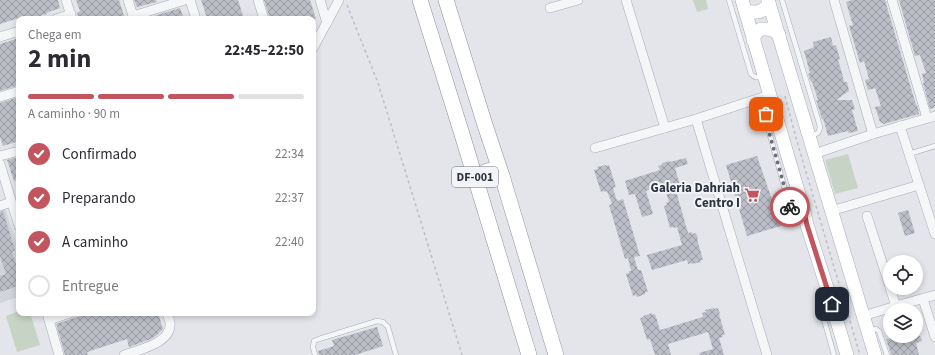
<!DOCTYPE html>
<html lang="pt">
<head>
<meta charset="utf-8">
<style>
	body { margin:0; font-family:"Source Sans 3",sans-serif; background:#f7f7f7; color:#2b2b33; height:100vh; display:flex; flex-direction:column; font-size:15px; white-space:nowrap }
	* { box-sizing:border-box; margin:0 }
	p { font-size:13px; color:#7c7c81 }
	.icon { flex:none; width:22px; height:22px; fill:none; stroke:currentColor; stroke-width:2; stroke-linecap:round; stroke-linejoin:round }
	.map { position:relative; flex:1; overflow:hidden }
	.drawer { position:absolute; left:16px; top:16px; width:300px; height:300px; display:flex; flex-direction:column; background:#fff; border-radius:8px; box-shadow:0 2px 6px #0003 }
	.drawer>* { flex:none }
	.buttons { position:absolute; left:883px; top:255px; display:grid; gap:8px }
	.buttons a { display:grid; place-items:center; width:40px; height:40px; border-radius:50%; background:#fff; box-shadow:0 2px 6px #0003; font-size:20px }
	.pin { position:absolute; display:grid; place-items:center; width:34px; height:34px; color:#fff; margin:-17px; border-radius:8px; box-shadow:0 2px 6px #0006 }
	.courier { position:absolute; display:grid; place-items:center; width:40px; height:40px; margin:-20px; border:3px solid #c2555d; border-radius:50%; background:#fff; color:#222; box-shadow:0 1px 5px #0007 }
	.summary em { font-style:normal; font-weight:700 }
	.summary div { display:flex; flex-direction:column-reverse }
	.summary { display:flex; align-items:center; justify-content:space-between; height:68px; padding:0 12px }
	h1 { font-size:26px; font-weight:700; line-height:30px }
	.bar { display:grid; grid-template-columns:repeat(4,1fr); gap:6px 4px; align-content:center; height:48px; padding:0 12px }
	.bar i { height:5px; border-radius:3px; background:#e1e1e2 }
	.bar .selected { background:#c2555d }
	.bar p { grid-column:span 4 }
	ol { padding:0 12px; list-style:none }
	li { display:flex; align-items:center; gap:12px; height:44px }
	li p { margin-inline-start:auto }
	li .icon { padding:4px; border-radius:50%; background:#c2555d; color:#fff; stroke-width:4 }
	li:last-child { color:#7c7c81 }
	li i { width:22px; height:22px; border:2px solid #e1e1e2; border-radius:50% }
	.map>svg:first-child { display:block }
</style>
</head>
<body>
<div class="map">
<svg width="935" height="355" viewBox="0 0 935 355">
	<defs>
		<pattern id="building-cross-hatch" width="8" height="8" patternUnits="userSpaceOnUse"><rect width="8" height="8" fill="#bbbec6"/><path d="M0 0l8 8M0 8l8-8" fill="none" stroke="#989ba2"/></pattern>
	</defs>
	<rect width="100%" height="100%" fill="#e3e5ea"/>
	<polygon fill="#d1d4db" points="5,208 19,251 19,297 0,303 0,210"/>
	<g fill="#c7d3c5">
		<polygon points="693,0 706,0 708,9 697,12"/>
		<polygon points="848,154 858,188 835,194 825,160"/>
		<polygon points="19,311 19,313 30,313 40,345 17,352 6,316"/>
	</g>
	<g fill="url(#building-cross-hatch)">
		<polygon points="0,0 58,0 60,8 46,13 47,14 41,15 41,17 34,19 23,19 22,17 0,24"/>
		<polygon points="76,0 119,0 125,19 79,19 77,13 80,11"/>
		<polygon points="134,0 156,0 157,2 137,7"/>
		<polygon points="201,0 238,0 244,19 212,19 211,15 207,18"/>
		<polygon points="264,0 310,0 316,19 270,19"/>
		<polygon points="852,0 885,0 916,105 917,105 919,113 919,114 884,124 880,122 875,107 881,106 875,88 868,90 865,80 869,79 864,61 860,63 849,26 853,25 846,2"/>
		<polygon points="899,0 935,0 935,107 930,109 923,83 924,83 922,74 926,73 920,55 915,56"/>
		<polygon points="180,8 184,19 144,19"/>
		<polygon points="831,37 833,46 836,45 840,59 838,60 842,73 844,82 847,82 849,91 836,100 852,100 855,109 852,110 858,131 849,133 848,131 828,136 823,118 822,119 816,100 818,100 812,82 811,82 808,74 810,73 804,51 814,47 813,42"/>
		<polygon points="19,38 19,85 0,91 0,44"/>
		<polygon points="19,97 19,141 3,146 0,137 0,103"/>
		<polygon points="757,156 781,226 747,236 726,165"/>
		<polygon points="19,157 19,179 14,181 7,160"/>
		<polygon points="686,158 688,164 675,168 681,188 679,189 679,190 676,191 688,233 692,232 692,234 696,233 698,239 697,239 703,260 700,260 701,262 692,264 692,263 688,264 687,260 652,270 647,255 682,245 677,227 674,228 673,227 670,228 664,206 667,205 666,203 669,202 664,185 646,191 653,214 642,217 635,194 629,195 625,181 660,170 658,166 662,165 662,163 670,161 670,162"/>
		<polygon points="606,165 606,166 609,165 616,187 613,188 617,201 623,199 640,256 634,257 638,270 641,270 648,292 645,292 645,294 637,297 636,295 633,296 626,274 629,273 629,271 631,271 628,258 625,259 609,205 612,204 607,191 605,192 604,191 601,192 594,170 598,169 597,167"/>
		<polygon points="908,210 915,233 905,236 898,213"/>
		<polygon points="3,211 15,250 12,252 19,273 19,286 0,292 0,276 6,274 0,256 0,212"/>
		<polygon points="714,308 714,309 718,308 720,314 719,314 725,335 722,335 723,337 719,338 724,355 700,355 699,353 713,349 708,332 668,344 671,355 655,355 650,339 647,340 640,318 644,317 643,316 652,313 652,315 655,314 660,330 703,317 702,313 706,312 705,310"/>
		<polygon points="89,313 158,313 163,329 157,335 151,339 129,347 127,339 87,352 88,355 65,355 56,324"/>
		<polygon points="377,327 383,346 355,355 319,355 318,351 334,346 332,340"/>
		<polygon points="889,336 920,336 922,341 916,343 919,355 891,355 886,339 890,339"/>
	</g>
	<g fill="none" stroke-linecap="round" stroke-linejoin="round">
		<g stroke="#a8acb4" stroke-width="5.5">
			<g id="service">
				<path d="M729,0L751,74C755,78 757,78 762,76"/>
				<polyline points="782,0 819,123 820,128 818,133 811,136"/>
				<path d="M773,111C769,112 766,113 765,117L790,208L793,210L801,208"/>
				<polyline points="909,154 935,146"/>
				<path d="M827,291C822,293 820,294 818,298L834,355"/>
				<polyline points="869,331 876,329 879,331 887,355"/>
				<polyline points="315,355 313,347 314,341 319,339 377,321 383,322 388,327 396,355"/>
			</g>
		</g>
		<g stroke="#a8acb4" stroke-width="10">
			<g id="minor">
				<polyline points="66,0 72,19"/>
				<polyline points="128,0 134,19"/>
				<polyline points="190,0 196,19"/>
				<polyline points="258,0 264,19"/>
				<polyline points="320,0 327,23"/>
				<polyline points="626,0 665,128"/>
				<polyline points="834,0 873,134"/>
				<polyline points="892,0 927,118"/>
				<polyline points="550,8 578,0"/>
				<polyline points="133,16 185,0"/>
				<polyline points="56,19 71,14"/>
				<polyline points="0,37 19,31"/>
				<polyline points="313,48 339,0"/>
				<polyline points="0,97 19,91"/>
				<polyline points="696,119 767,355"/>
				<polyline points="900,126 935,234"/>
				<polyline points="595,148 696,119 769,95"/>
				<polyline points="814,154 873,134 935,116"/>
				<polyline points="0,156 19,151"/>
				<polyline points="0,164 19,226"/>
				<polyline points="0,206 11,202"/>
				<polyline points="831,211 919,185"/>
				<polyline points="867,216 890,287"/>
				<polyline points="890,288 896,306"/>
				<polyline points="923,299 935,337"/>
				<polyline points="47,313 59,355"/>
				<polyline points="863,316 896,306 935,295"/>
				<polyline points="49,320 70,313"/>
				<path d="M124,355C138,350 173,343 170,322C169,319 168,316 167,313"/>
			</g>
		</g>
		<g stroke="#a8acb4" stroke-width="14">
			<g id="secondary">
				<polyline points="742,0 803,208 807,225 828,291 847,355"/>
				<polyline points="768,0 875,355"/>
				<path d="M745,10C755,14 764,13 769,3"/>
				<polyline points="753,40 756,33 761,29 767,29 773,30 779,35"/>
			</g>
		</g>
		<g stroke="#8c929f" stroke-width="16">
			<g id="trunk">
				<polyline points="420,0 461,131 529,355"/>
				<polyline points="446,0 485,125 502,176 556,355"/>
				<path d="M477,183C483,169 490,167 502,176"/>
			</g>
		</g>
		<g stroke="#bdbfc4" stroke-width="1.5" stroke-dasharray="3 3" stroke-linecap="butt">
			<polyline points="347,5 378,83 462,355"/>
			<polyline points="785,96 796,138 860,355"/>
		</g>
		<use href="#service" stroke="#f5f6f8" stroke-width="4.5"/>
		<use href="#minor" stroke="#f5f6f8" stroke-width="9"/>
		<use href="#secondary" stroke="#fff" stroke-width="13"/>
		<use href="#trunk" stroke="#fff" stroke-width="15"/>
	</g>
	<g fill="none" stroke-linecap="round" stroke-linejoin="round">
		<polyline stroke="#6c717c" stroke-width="4" stroke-dasharray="0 7.2" points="766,114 765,118 790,207"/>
		<path stroke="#c2555d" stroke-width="5" d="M790,207C794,211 798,209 803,208L807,225L832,304"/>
	</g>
	<defs>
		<g id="supermarket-bare" transform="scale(1.2)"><path d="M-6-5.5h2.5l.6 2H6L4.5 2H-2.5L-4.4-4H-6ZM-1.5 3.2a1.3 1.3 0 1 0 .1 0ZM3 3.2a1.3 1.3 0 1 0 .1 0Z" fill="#c2555d" stroke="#f2f4f7" stroke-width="2.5" paint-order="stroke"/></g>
	</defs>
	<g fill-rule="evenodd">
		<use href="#supermarket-bare" x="752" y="195"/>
	</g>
	<g text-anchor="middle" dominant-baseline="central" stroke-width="4" stroke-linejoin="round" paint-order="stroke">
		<rect fill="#f2f4f7" stroke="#676c77" stroke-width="1" x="452" y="167" width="46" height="20" rx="3"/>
		<g font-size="12" font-weight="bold" fill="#2c3240">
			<text x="475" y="177">DF-001</text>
		</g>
		<g font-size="13" font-weight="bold" fill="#2c3240" stroke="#f2f4f7" text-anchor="end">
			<text x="740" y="188">Galeria Dahriah<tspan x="740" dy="15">Centro I</tspan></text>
		</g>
	</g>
</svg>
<div class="buttons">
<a><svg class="icon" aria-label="locate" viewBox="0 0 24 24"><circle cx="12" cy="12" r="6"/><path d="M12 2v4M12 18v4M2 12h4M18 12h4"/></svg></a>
<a><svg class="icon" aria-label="layers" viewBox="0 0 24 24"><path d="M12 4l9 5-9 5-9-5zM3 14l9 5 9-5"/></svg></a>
</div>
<div class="pin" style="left:766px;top:114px;background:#ea580c"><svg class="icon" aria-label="bag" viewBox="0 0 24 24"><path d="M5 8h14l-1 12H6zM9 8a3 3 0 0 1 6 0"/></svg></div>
<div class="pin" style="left:832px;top:304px;background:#1f2937"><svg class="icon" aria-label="home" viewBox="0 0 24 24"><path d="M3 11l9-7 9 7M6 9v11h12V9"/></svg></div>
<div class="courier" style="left:790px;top:207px"><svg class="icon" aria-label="bike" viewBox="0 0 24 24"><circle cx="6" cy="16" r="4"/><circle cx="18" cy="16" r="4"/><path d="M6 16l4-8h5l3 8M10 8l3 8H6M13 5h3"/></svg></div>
<section class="drawer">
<div class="summary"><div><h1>2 min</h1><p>Chega em</p></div><em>22:45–22:50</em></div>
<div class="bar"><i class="selected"></i><i class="selected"></i><i class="selected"></i><i></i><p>A caminho · 90 m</p></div>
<ol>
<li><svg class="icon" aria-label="check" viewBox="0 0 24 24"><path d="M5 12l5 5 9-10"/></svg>Confirmado<p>22:34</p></li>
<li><svg class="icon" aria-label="check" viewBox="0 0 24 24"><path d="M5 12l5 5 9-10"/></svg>Preparando<p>22:37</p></li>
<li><svg class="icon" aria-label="check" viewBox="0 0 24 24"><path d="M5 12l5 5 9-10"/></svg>A caminho<p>22:40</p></li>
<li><i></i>Entregue</li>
</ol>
</section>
</div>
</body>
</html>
